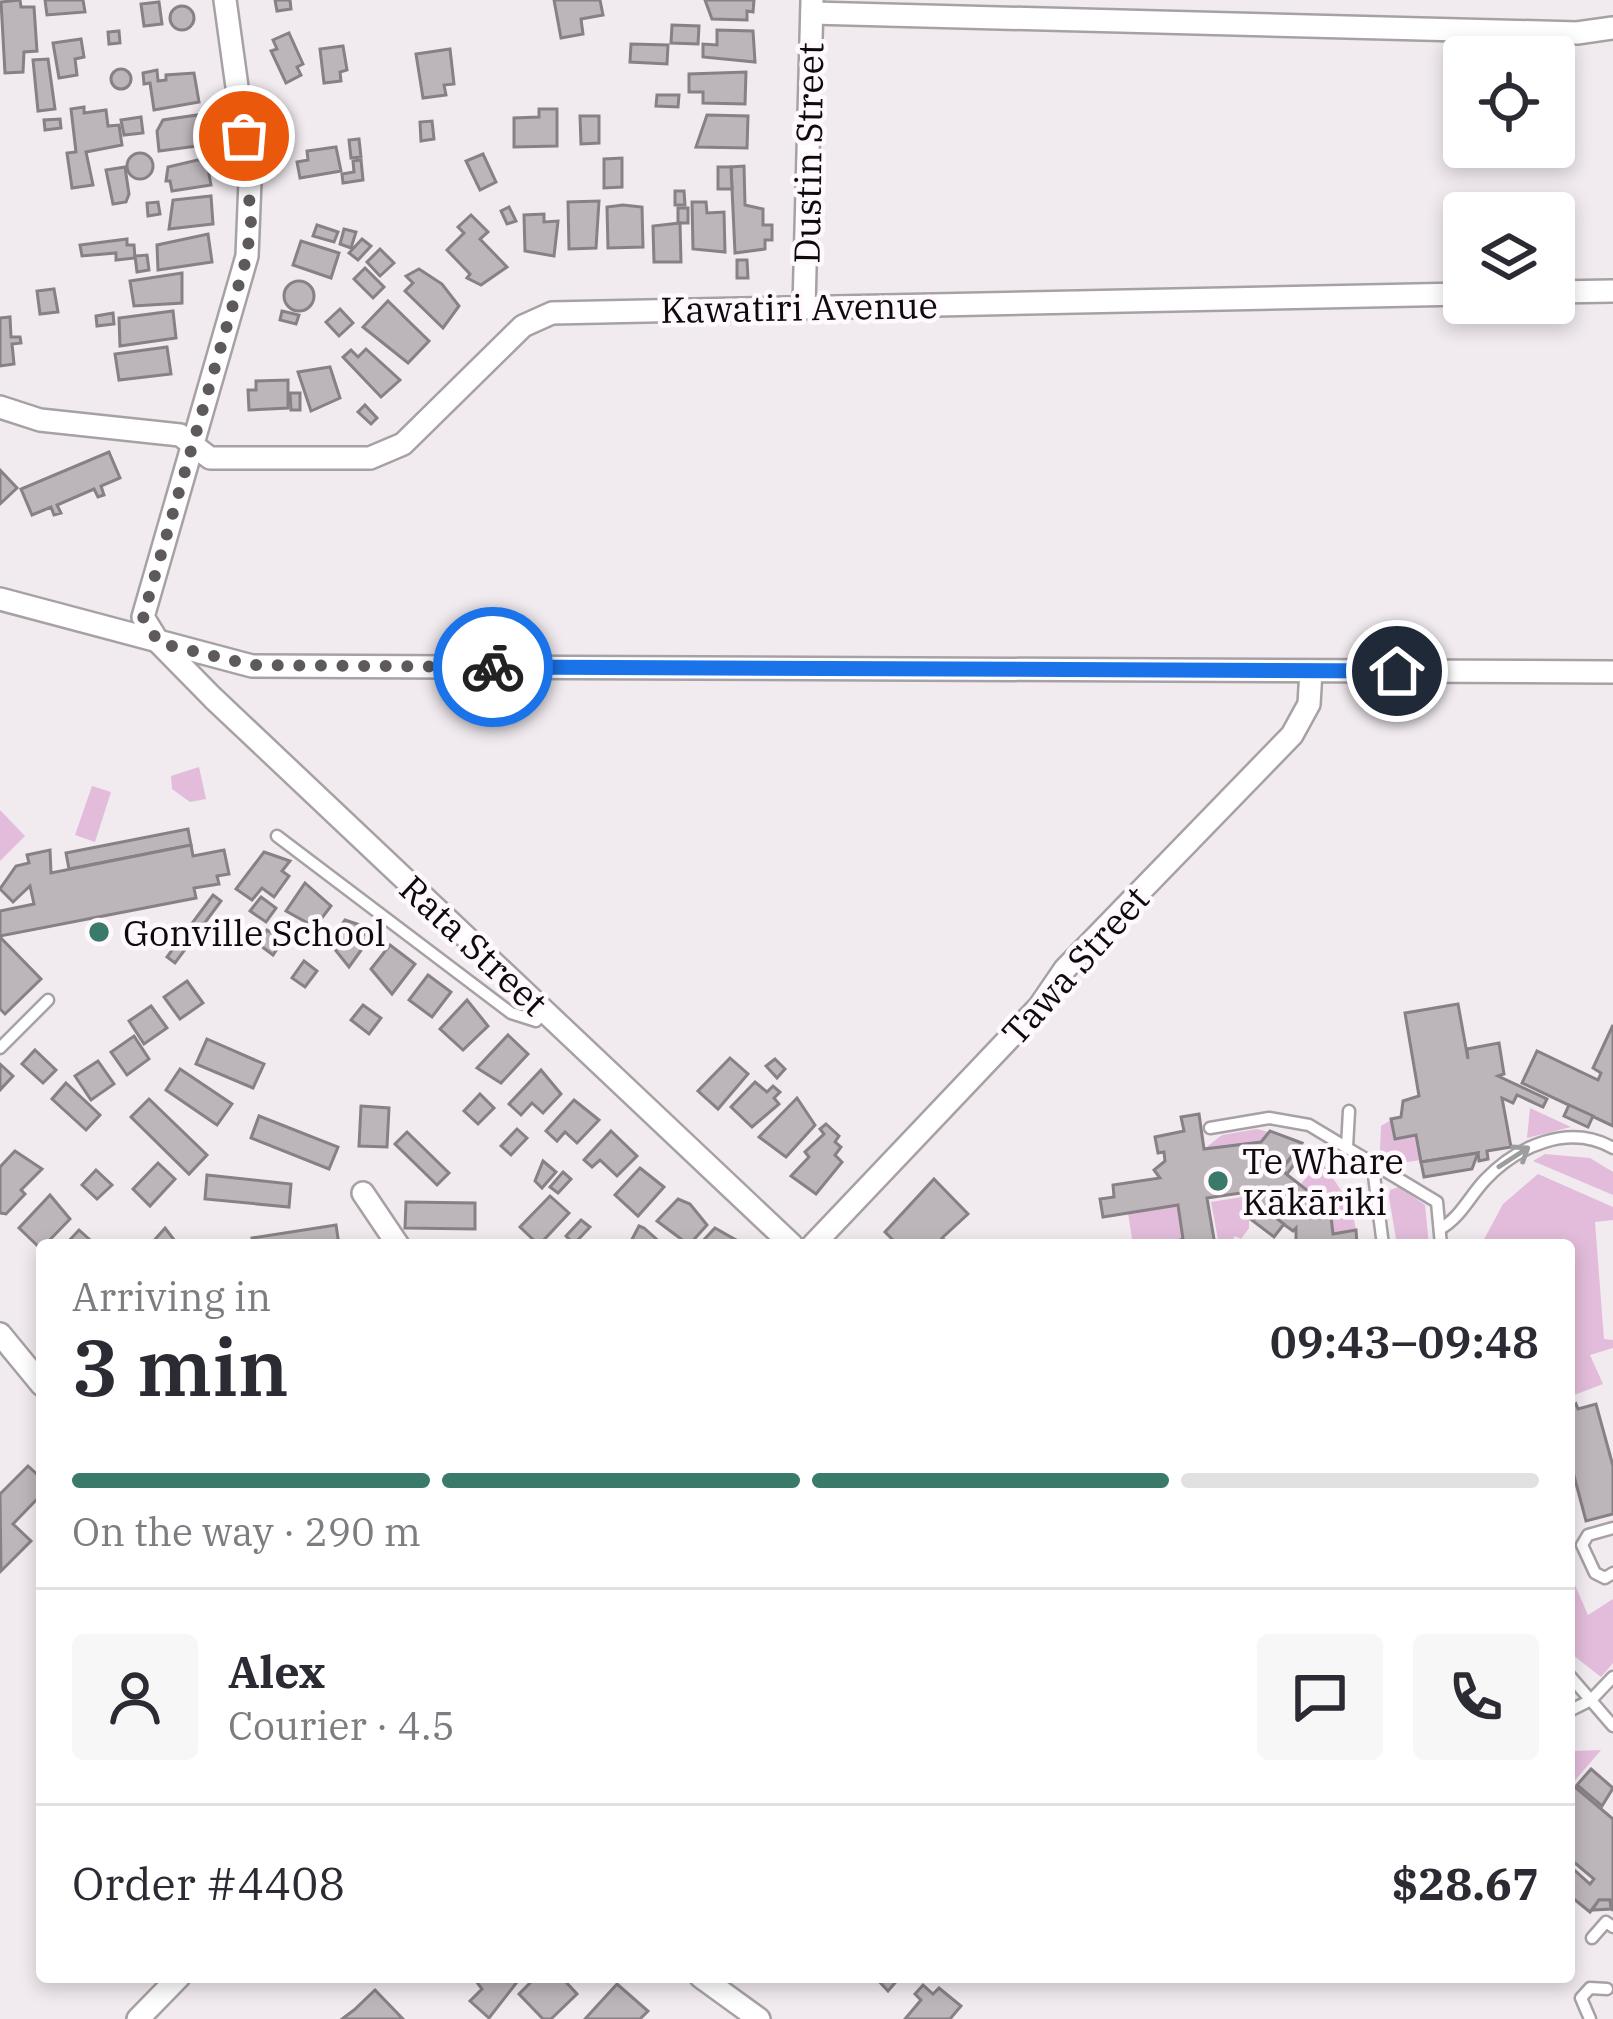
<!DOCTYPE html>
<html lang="en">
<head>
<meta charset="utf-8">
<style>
	body { margin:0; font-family:"IBM Plex Serif",serif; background:#f7f7f7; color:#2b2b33; height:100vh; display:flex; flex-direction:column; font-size:45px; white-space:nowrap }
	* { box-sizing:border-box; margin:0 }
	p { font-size:39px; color:#7c7c81 }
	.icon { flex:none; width:66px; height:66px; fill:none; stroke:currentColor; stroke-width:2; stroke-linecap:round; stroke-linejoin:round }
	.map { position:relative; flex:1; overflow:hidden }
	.panel { position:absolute; left:36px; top:1239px; width:1539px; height:744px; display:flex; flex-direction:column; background:#fff; border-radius:12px; box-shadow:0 6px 18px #0003 }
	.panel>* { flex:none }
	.controls { position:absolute; left:1443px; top:36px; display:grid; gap:24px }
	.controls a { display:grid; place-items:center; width:132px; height:132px; border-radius:12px; background:#fff; box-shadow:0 6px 18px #0003; font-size:60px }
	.pin { position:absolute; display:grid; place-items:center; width:102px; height:102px; color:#fff; margin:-51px; border:6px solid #fff; border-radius:50%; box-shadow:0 3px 12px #0007 }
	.courier { position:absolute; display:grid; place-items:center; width:120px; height:120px; margin:-60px; border:9px solid #1a73e8; border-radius:50%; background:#fff; color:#222; box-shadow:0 3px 15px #0007 }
	.overview em { font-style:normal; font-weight:600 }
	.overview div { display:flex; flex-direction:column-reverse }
	.overview { display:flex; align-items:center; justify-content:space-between; height:204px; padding:0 36px }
	h1 { font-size:78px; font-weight:600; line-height:90px }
	.bar { display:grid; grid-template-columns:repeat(4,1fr); gap:18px 12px; align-content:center; height:144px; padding:0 36px }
	.bar i { height:15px; border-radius:9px; background:#e1e1e2 }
	.bar .current { background:#397a6a }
	.bar p { grid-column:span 4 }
	.line { display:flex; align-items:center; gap:30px; padding:0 36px; border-top:3px solid #e1e1e2 }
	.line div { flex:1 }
	.round { display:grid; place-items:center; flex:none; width:126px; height:126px; border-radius:12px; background:#f7f7f7 }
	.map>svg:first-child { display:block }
</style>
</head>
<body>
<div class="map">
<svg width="1613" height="2019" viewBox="0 0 1613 2019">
	<rect width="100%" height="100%" fill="#f1ebf0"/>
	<g fill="#e2bcda">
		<polygon points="199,767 206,799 190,802 172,789 171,776"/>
		<polygon points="92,786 111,792 95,842 75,835"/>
		<polygon points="0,810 25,836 0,861"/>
		<polygon points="1530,1108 1571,1127 1527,1138"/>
		<polygon points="1391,1120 1395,1139 1416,1135 1421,1160 1400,1163 1380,1150 1381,1126"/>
		<polygon points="1257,1129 1302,1141 1270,1131 1261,1142 1204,1149 1222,1135"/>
		<polygon points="1545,1154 1590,1158 1613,1172 1613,1195 1533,1161"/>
		<polygon points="1322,1162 1351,1205 1359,1245 1355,1230 1333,1233 1329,1208 1301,1184 1308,1175 1316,1178"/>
		<polygon points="1538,1174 1613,1207 1613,1220 1595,1222 1604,1339 1613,1340 1613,1348 1590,1355 1603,1384 1569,1397 1569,1245 1481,1245 1503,1204"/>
		<polygon points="1399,1187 1425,1205 1429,1245 1397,1245 1389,1197 1390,1190"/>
		<polygon points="1242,1197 1249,1201 1249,1228 1241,1239 1235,1236 1229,1245 1219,1245 1211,1202"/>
		<polygon points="1178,1205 1183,1239 1133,1245 1128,1213"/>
		<polygon points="1569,1571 1588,1615 1613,1599 1613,1663 1601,1677 1569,1652"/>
		<polygon points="1601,1750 1572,1784 1569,1781 1573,1751"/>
	</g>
	<g fill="#bcb5ba" stroke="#878185" stroke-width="3">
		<polygon points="20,0 21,7 34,7 37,51 24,52 23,72 5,73 1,2"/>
		<polygon points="45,0 83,0 85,12 47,15"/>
		<polygon points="275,0 290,0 291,9 277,11"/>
		<polygon points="554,0 600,0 603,15 581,19 583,34 561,38"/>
		<polygon points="705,0 754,0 753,12 747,11 747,20 712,19"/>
		<polygon points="159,2 162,24 144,26 141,4"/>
		<circle cx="182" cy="18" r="12"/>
		<polygon points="672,25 699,26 698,44 671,43"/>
		<polygon points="717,30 753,31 755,62 703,57 703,44 717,45"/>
		<polygon points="119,31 120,43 109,44 108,32"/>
		<polygon points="289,33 303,64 297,67 301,75 286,83 271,51 277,49 273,40"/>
		<polygon points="81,39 84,57 75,59 77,75 59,78 53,43"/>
		<polygon points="631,44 668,45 667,64 630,62"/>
		<polygon points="343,46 347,70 340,72 341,81 324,83 320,49"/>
		<polygon points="450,49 454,84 444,85 446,95 423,98 416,54"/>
		<polygon points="48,59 55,109 38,111 33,60"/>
		<circle cx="121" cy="79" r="10"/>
		<polygon points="157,70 158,81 166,80 166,75 194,73 199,102 154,110 150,83 144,84 143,73"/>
		<polygon points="746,72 745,104 703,103 703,92 689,92 689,74"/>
		<polygon points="657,95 679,95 678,107 656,106"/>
		<polygon points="84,107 84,113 106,110 108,126 119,125 122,145 86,152 93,185 72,188 67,153 76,152 71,109"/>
		<polygon points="539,109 557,109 557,146 514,147 514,118 539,117"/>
		<polygon points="197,115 205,145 159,151 157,131 163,120"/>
		<polygon points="707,115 748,116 747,148 696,147"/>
		<polygon points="580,116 599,116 599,143 581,144"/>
		<polygon points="141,117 143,133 124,135 121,120"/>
		<polygon points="60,119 61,128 45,130 44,120"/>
		<polygon points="432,121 434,139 421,141 420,122"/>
		<polygon points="359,139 361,157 351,158 349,140"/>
		<polygon points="336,147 341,171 300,178 297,162 308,160 307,151"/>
		<circle cx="140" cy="166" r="13"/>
		<polygon points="483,154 496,182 480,190 466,161"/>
		<polygon points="206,158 211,185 172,191 170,181 166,181 168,167"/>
		<polygon points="622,158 622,187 604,188 604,159"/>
		<polygon points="361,160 363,180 343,183 342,174 354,172 353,161"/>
		<polygon points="744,166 745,205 763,209 763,225 772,225 772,240 765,240 765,249 735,253 731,167"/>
		<polygon points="125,167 129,194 126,202 113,204 106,170"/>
		<polygon points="718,167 731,167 732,189 718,189"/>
		<polygon points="675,191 684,191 685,205 675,205"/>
		<polygon points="211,196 213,224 169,229 173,200"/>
		<polygon points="599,201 596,248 569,249 568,202"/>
		<polygon points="158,202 160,214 148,216 147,203"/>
		<polygon points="692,202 706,202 707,213 724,212 725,252 693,249"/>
		<polygon points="623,205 642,207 643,247 608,248 607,207"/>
		<polygon points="509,207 516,221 507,224 501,211"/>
		<rect x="678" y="208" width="10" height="15"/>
		<polygon points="544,214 544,222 558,221 554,256 525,251 524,215"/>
		<polygon points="471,215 488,232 480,239 507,267 481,285 467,278 470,274 447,250 464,233 458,227"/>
		<polygon points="680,223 681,262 654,262 653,226"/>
		<polygon points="317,225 338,232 334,242 313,236"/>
		<polygon points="344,229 356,232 351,248 340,244"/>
		<polygon points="208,234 212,262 158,270 157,245"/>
		<polygon points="127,239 127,245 134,245 135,258 116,260 116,253 82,256 80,245"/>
		<polygon points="362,239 371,246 358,260 349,253"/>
		<polygon points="301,241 339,253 331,278 293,265"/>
		<polygon points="380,249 394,263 380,276 367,262"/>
		<polygon points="147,255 149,270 137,272 135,256"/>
		<polygon points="737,260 747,260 748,278 737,278"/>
		<polygon points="365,268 384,287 373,298 354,279"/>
		<polygon points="419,269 442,284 459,306 443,328 405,291 413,283 406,276"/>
		<polygon points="182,273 182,303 134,306 130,281"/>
		<circle cx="299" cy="296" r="15"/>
		<polygon points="54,289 58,312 40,314 37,291"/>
		<polygon points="388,301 429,341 408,363 363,327"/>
		<polygon points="340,309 353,323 339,336 326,322"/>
		<polygon points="173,311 176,338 120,346 119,318"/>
		<polygon points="282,311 299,315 296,324 280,320"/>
		<polygon points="113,313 114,324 97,326 96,316"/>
		<polygon points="10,317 11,337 20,337 21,343 12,344 14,364 0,366 0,318"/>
		<polygon points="167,347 171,374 119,380 115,354"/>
		<polygon points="366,349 400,380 381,397 343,357 351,350 358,357"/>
		<polygon points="330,367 340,398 311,411 298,372"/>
		<polygon points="288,380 288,408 249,410 248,390 256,390 256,381"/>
		<polygon points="290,393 300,393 300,410 291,410"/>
		<polygon points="365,405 377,418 371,424 358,412"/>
		<polygon points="109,452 120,478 101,486 104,495 98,497 94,489 57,505 61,513 54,515 51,507 32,515 21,489"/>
		<polygon points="0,470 17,488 0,504"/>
		<polygon points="188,829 191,845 69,869 66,853"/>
		<polygon points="191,845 193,856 224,850 229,874 217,876 219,884 194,888 196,898 0,936 0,911 34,904 30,886 13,902 0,889 16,866 29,863 27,855 50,850 51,873"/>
		<polygon points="264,852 290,861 282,871 289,876 274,897 262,888 252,900 236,889"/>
		<polygon points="305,883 331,906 315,927 286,911"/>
		<polygon points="213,895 221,901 175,963 167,957"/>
		<polygon points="261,897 276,908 266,922 250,911"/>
		<polygon points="345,920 366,927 362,932 370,938 349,967 329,942"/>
		<polygon points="267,930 283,940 273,955 257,943"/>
		<polygon points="0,937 41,979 5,1014 0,1009"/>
		<polygon points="390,945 415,964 392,994 371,969"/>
		<polygon points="304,961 317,971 305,987 292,978"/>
		<polygon points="428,975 451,992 432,1017 409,1000"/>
		<polygon points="187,981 203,1003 180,1019 164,997"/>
		<polygon points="467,1000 488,1026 463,1050 440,1029"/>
		<polygon points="1458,1004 1468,1059 1467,1049 1499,1043 1504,1074 1498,1076 1547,1099 1543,1107 1517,1095 1513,1103 1502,1098 1511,1147 1487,1151 1488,1159 1479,1161 1478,1153 1421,1162 1416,1135 1395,1139 1391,1119 1401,1117 1403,1101 1419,1096 1405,1013"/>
		<polygon points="363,1005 381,1018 369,1034 351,1020"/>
		<polygon points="151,1006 167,1028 144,1044 129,1021"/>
		<polygon points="1613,1025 1613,1126 1522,1083 1537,1051 1598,1080 1601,1073 1593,1068"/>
		<polygon points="508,1035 528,1054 501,1083 477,1068"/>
		<polygon points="134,1036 149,1059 127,1075 111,1052"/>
		<polygon points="207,1039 264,1064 253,1088 196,1064"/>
		<polygon points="35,1050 56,1070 43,1083 22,1064"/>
		<polygon points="730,1058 748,1074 718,1109 698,1091"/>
		<polygon points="775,1059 785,1069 777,1078 766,1066"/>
		<polygon points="98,1061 114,1084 91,1100 75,1076"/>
		<polygon points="0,1064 13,1076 0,1090"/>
		<polygon points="180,1069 232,1104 217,1125 166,1090"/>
		<polygon points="541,1070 561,1094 543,1113 532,1103 521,1115 509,1104"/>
		<polygon points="755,1082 767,1092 773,1086 780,1092 774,1098 779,1104 752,1127 731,1107"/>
		<polygon points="66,1083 100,1115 86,1130 52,1099"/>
		<polygon points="480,1094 494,1108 478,1124 464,1111"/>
		<polygon points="797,1098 815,1125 786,1157 759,1137"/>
		<polygon points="149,1099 207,1155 189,1174 131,1117"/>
		<polygon points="574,1100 599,1120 577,1143 565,1132 557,1141 546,1131"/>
		<polygon points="1569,1105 1593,1116 1588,1127 1564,1116"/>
		<polygon points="361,1106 389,1108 387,1147 359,1146"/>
		<polygon points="1199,1114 1204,1149 1261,1142 1270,1131 1302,1143 1281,1170 1330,1208 1333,1234 1356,1230 1357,1245 1296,1245 1296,1228 1293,1231 1268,1213 1247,1192 1207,1198 1215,1245 1167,1245 1183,1239 1178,1205 1103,1217 1100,1199 1114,1197 1113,1185 1160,1178 1154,1170 1165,1161 1164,1152 1158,1153 1155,1137 1184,1131 1181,1117"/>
		<polygon points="259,1116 338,1147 329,1169 251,1138"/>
		<polygon points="826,1124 839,1136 835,1142 841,1147 835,1155 842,1162 816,1194 791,1176 809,1157 805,1152 824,1134 820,1129"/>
		<polygon points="517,1129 527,1138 511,1155 501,1146"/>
		<polygon points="611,1131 637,1156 617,1176 600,1160 592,1167 584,1160"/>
		<polygon points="407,1132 449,1173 437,1185 395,1144"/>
		<polygon points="1300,1146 1305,1150 1287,1174 1281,1170"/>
		<polygon points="15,1151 42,1169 21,1190 25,1194 6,1214 0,1213 0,1167"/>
		<polygon points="1478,1153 1472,1169 1424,1177 1421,1162"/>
		<polygon points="543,1161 556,1172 542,1188 535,1181"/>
		<polygon points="158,1163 175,1179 150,1206 133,1189"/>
		<polygon points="640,1168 664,1187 638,1216 615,1195"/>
		<polygon points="96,1170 112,1185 97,1199 82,1185"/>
		<polygon points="563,1172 571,1179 558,1193 550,1187"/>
		<polygon points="207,1175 291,1184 289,1207 205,1199"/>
		<polygon points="934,1179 968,1214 942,1238 950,1245 898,1245 885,1232"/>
		<polygon points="50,1195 70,1219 41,1249 19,1228"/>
		<polygon points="550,1196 569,1213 539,1245 520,1227"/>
		<polygon points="678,1199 690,1204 707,1225 689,1245 657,1221"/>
		<polygon points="406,1202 475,1203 475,1229 405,1228"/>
		<polygon points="1254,1202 1284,1224 1274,1237 1245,1215"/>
		<polygon points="581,1220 590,1227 574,1244 566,1236"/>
		<polygon points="336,1225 339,1245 253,1245 252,1238"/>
		<polygon points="639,1226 644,1228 663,1245 629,1245"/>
		<polygon points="165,1228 178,1245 150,1245"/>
		<polygon points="715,1228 736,1240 734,1245 699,1245"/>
		<polygon points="79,1230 89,1239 83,1245 65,1245"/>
		<polygon points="1576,1404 1578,1409 1596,1404 1613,1466 1613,1514 1586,1521 1569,1457 1569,1411"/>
		<polygon points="28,1466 42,1479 42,1494 13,1524 31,1541 1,1571 0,1494"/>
		<polygon points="1591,1769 1613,1788 1602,1806 1577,1785"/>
		<polygon points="1569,1782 1613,1819 1613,1911 1610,1900 1599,1900 1590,1912 1569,1895 1572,1868 1590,1884 1594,1879 1569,1858"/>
		<polygon points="1599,1900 1610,1900 1611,1909 1592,1910"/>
		<polygon points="473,1977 521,1977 489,2018 470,2001 482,1989"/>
		<polygon points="536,1977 569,1977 565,1981 577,1994 551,2019 543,2019 519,1994"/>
		<polygon points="875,1977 900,1977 888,1991"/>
		<polygon points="617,1984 648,2011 640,2019 585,2019"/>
		<polygon points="923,1985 933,1994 939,1988 961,2006 950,2019 905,2019 921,2000 915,1994"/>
		<polygon points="375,1990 403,2019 342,2019 354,2010"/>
	</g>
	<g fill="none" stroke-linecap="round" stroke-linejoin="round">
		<g stroke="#a7a1a6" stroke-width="15">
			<g id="service">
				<polyline points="277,836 511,1013 536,1021 545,1012"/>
				<polyline points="0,1048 48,1000"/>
				<polyline points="1210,1128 1269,1118 1309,1125 1437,1202 1441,1245"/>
				<polyline points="1347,1147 1349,1111"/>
				<polyline points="1372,1160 1383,1245"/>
				<path d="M1440,1229C1461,1217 1469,1197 1485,1180C1517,1146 1569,1123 1613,1148"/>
				<polyline points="1613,1528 1588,1535 1582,1545 1595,1573 1605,1578 1613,1573"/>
				<polyline points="1569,1675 1613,1726"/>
				<polyline points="1569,1711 1591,1700 1613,1677"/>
				<polyline points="1592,1938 1606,1922 1613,1927"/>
				<polyline points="1590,2019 1581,1998 1590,1988 1607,1989"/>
			</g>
		</g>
		<g stroke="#a7a1a6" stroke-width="26">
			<g id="minor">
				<polyline points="225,0 250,181 247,256 143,617 159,643 213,698 792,1245"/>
				<polyline points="812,13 1577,33 1613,28"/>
				<polyline points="1554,292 1613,291"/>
				<polyline points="804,307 812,1"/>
				<polyline points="0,407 40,420 180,435 210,458 370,458 403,444 523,326 552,313 1464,294"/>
				<polyline points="0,599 252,666 1613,672"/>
				<polyline points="363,1193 398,1245"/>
				<polyline points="813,1245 1039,1007 1065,969 1292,735 1309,704 1311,671"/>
				<polyline points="0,1334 42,1385"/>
				<polyline points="701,1977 759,2019"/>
				<polyline points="138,2019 179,1977"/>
			</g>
		</g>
		<use href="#service" stroke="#fff" stroke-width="10"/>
		<use href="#minor" stroke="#fff" stroke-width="21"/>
	</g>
	<defs><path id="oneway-shaft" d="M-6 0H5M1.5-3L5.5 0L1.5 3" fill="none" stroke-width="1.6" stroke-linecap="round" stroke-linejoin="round" transform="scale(3)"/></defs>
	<use stroke="#9e9d9e" href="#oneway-shaft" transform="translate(1514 1157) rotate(-33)"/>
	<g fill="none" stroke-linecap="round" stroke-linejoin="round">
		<polyline stroke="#5d595c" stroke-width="12" stroke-dasharray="0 21.6" points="244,136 251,221 247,256 143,617 159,643 252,665 493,667"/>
		<polyline stroke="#1a73e8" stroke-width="15" points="493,667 1397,671"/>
	</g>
	<g fill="#397a6a" stroke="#fff8fd" stroke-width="4.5">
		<circle cx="99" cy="932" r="12"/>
		<circle cx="1218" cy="1181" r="12"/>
	</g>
	<g text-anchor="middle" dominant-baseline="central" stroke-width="9" stroke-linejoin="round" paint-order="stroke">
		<g font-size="36" fill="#0d0a0c" stroke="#fff8fd">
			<text transform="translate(808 153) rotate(-89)">Dustin Street</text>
			<text transform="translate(799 307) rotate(-1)">Kawatiri Avenue</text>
			<text transform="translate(474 945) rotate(43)">Rata Street</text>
			<text transform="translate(1075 965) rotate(-48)">Tawa Street</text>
		</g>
		<g font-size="36" fill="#0d0a0c" stroke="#fff8fd" text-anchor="start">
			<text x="123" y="932">Gonville School</text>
			<text x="1242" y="1160">Te Whare<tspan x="1242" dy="41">Kākāriki</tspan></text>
		</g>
	</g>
</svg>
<div class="controls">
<a><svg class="icon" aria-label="locate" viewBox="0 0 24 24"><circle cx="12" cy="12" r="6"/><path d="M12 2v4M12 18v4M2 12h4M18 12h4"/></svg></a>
<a><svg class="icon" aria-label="layers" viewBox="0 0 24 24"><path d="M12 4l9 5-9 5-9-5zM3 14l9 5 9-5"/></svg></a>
</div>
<div class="pin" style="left:244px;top:136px;background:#ea580c"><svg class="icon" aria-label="bag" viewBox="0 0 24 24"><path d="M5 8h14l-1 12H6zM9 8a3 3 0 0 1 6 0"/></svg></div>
<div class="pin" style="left:1397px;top:671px;background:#1f2937"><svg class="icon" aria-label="home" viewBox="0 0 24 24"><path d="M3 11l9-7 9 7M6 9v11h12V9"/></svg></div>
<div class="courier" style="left:493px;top:667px"><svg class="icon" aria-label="bike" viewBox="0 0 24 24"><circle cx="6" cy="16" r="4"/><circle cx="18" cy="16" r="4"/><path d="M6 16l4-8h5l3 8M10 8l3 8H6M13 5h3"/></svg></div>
<section class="panel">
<div class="overview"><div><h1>3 min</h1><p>Arriving in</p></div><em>09:43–09:48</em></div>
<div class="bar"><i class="current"></i><i class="current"></i><i class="current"></i><i></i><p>On the way · 290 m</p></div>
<div class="line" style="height:216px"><a class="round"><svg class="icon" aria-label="person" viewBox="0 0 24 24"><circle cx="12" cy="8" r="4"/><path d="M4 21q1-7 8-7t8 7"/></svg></a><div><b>Alex</b><p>Courier · 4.5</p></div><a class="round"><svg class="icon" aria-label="chat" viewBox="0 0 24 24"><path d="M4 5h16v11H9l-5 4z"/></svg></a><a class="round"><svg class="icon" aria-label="phone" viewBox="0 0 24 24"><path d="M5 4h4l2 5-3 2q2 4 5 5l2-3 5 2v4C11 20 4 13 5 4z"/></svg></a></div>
<div class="line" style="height:156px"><div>Order #4408</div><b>$28.67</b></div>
</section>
</div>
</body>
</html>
